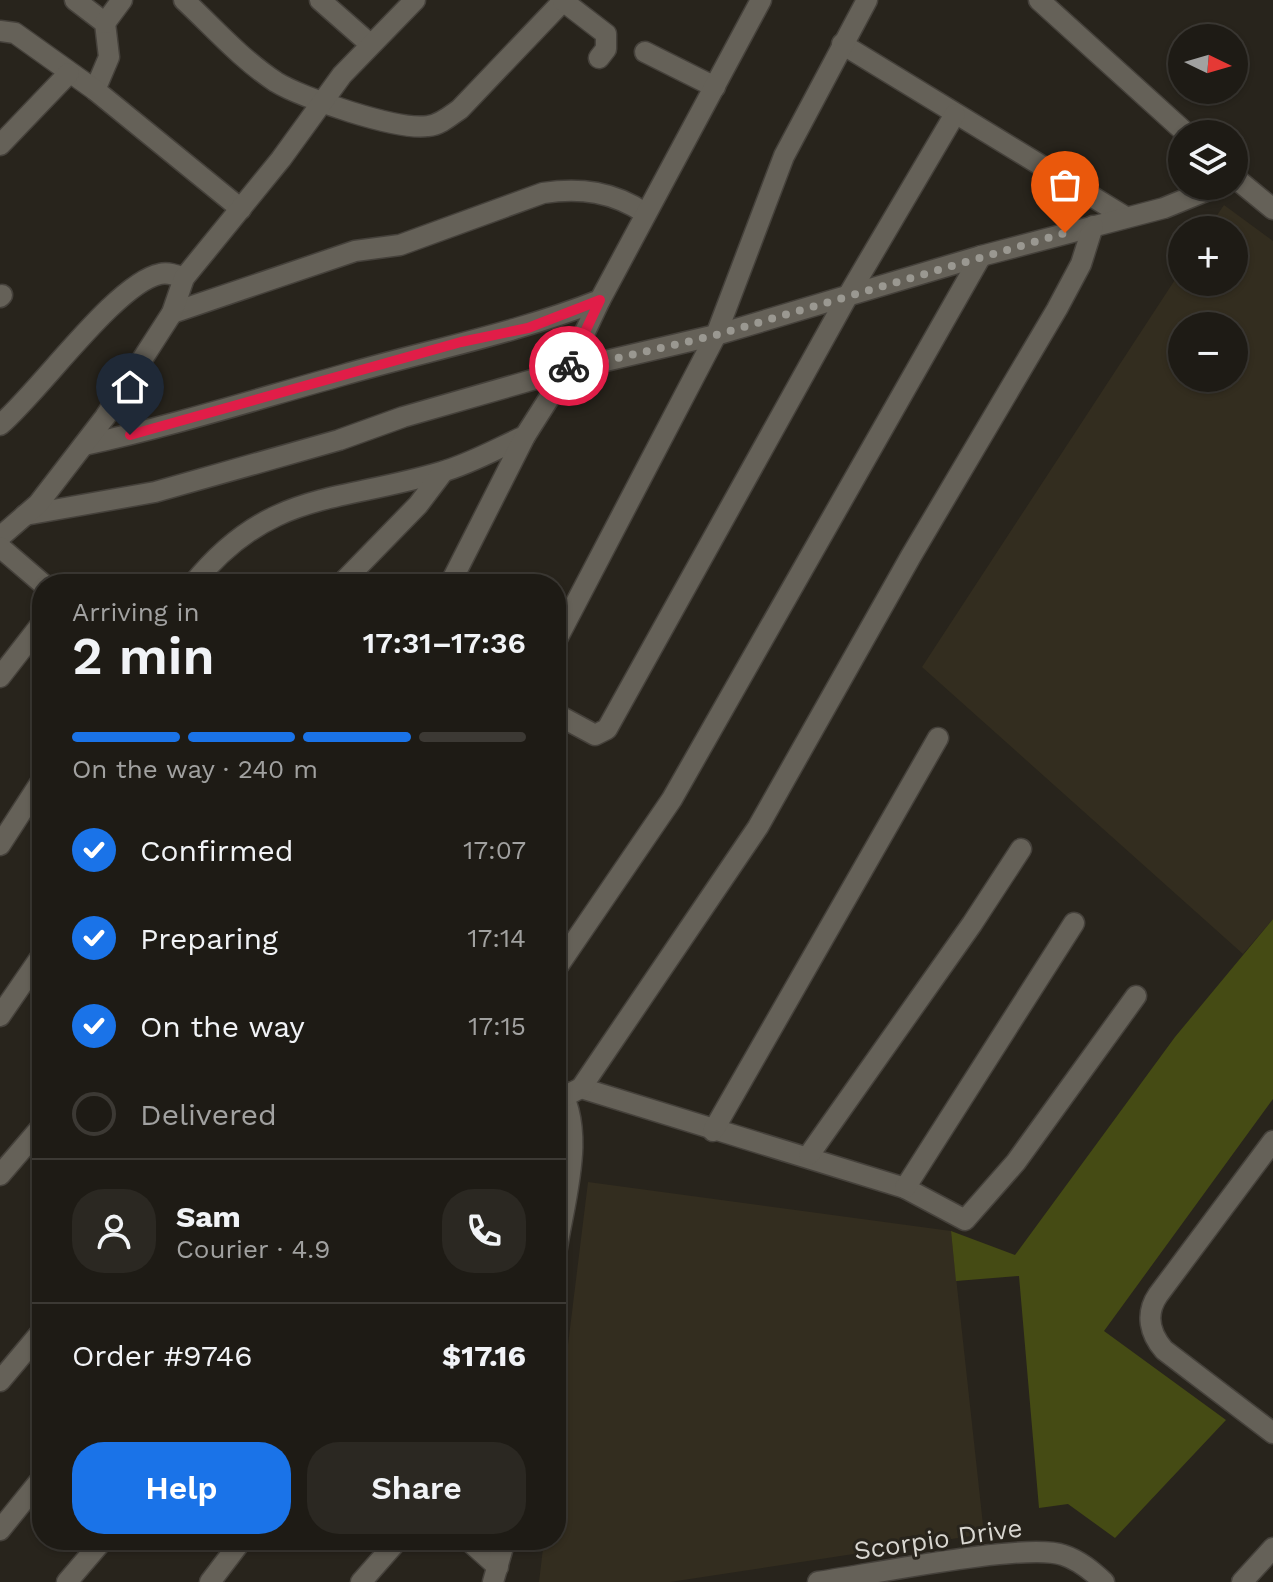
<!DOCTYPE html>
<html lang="en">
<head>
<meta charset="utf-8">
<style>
	body { margin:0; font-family:"Work Sans",sans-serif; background:#2b2822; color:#f1f3f6; height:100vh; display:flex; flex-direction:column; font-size:30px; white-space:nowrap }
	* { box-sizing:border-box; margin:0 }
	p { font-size:26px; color:#a1a1a0 }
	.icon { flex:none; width:44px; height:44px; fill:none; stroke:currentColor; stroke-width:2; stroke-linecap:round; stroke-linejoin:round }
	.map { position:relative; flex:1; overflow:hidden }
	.panel { position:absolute; left:32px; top:574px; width:534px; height:976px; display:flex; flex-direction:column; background:#1e1b15; border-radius:32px; box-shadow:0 2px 6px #0004,0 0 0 2px #3c3934 }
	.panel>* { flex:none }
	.needle { width:52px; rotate:95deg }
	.controls { position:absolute; left:1168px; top:24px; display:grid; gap:16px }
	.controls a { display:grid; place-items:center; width:80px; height:80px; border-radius:50%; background:#1e1b15; box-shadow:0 2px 6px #0004,0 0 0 2px #3c3934; font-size:40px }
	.pin { position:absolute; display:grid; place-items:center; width:68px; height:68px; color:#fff; margin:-82px -34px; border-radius:50% 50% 50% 0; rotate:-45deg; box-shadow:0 0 8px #0007 }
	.pin .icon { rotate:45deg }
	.courier { position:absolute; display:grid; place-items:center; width:80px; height:80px; margin:-40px; border:6px solid #e11d48; border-radius:50%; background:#fff; color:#222; box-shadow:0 2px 10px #0007 }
	.overview em { font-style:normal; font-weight:600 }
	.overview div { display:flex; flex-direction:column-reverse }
	.overview { display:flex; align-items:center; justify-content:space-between; height:136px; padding:0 40px }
	h1 { font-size:52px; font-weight:600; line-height:60px }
	.bar { display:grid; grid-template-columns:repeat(4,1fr); gap:12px 8px; align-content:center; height:96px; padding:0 40px }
	.bar i { height:10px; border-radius:6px; background:#3c3934 }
	.bar .active { background:#1a73e8 }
	.bar p { grid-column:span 4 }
	.line { display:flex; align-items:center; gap:20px; padding:0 40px; border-top:2px solid #3c3934 }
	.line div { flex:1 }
	.round { display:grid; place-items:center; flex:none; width:84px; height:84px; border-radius:32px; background:#2b2822 }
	ol { padding:0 40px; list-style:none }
	li { display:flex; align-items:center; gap:24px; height:88px }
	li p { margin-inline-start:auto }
	li .icon { padding:8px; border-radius:50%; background:#1a73e8; color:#fff; stroke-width:4 }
	li:last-child { color:#a1a1a0 }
	li i { width:44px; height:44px; border:4px solid #3c3934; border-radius:50% }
	.cta { display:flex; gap:16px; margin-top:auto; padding:16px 40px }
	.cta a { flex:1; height:92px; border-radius:32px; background:#1a73e8; color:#fff; font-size:32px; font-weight:600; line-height:92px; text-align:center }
	.cta a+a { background:#2b2822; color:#f1f3f6 }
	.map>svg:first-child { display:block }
</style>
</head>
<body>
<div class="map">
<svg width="1273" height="1582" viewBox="0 0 1273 1582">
	<rect width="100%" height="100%" fill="#28241c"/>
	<g fill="#332d1f" fill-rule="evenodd">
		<path d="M1224,205L1273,241V919L1243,954L922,667L1182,269V282H1234V230H1207ZM1182,326H1234V378H1182Z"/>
		<polygon points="588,1182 951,1231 984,1534 670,1582 539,1582 544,1540 556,1540 556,1442"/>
	</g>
	<polygon fill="#454b14" points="1273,919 1273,1099 1104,1331 1226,1420 1115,1538 1068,1504 1039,1508 1019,1276 956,1281 951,1231 1015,1255 1175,1037"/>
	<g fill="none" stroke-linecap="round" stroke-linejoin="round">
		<g stroke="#45413b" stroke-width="23">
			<g id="minor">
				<polyline points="75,0 105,23 109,57 95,90"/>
				<path d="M184,0C213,27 242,60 276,82C302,98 398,131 428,126C440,125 450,116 460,109L564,0"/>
				<polyline points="320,0 370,44"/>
				<polyline points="1039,0 1187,134"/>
				<polyline points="563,1 606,34 606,49 599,58"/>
				<polyline points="105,23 122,0"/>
				<polyline points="0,31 15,33 95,90 241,209"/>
				<polyline points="842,44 1124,216"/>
				<polyline points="645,52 715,87"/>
				<polyline points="0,145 69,73"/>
				<polyline points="1234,177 1273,209"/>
				<polyline points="0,297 2,295"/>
				<path d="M172,313L355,251L400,245L543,193C581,187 613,192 645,213"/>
				<path d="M0,425C40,391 116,283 160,274C168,272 176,275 184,278"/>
				<path d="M84,445C172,426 257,399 343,375C429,350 517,333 600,300L761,0"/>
				<polyline points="25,515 155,492 339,440 403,417 567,370 716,335 981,256 1164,208 1218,186"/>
				<polyline points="0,537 38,504 105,417 172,313 184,278 281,159 342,75 415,0"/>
				<polyline points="0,547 43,584"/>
				<path d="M193,584C269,490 337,503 441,472C470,464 498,448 525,436"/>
				<polyline points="341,584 418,505 443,472"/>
				<polyline points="450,584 525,436 567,370 600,300"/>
				<polyline points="556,641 716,335 784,156 867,0"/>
				<polyline points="0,677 42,623"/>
				<polyline points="556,714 595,735 607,729 846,299 955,114"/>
				<polyline points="0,845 42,780"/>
				<polyline points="556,969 672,799 981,256"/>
				<polyline points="0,1016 42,955"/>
				<path d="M556,1083C589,1129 563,1203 556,1254"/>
				<polyline points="581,1088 905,1188 965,1220 1016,1162 1136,996"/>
				<polyline points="565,1096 581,1088 758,827 911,556 1057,309 1081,264 1093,226"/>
				<polyline points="713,1131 938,738"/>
				<path d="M1273,1141L1158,1295C1145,1314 1150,1334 1164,1350L1273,1433"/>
				<polyline points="809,1155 972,924 1021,849"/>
				<polyline points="0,1175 42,1126"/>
				<polyline points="905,1188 1074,923"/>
				<polyline points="0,1381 42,1331"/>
				<polyline points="0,1530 42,1478"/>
				<polyline points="468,1540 498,1567"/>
				<polyline points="67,1582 103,1540"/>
				<polyline points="210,1582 242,1540"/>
				<polyline points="361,1582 398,1540"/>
				<polyline points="493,1582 505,1540"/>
				<path d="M818,1582C867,1575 1026,1542 1063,1555C1079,1560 1092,1571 1104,1582"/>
				<polyline points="1242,1582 1273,1548"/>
			</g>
		</g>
		<use href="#minor" stroke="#656158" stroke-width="20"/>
	</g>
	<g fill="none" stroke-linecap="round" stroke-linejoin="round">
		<polyline stroke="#9a9891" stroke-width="8" stroke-dasharray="0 14.4" points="569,366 567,370 716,335 1065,233"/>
		<polyline stroke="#e11d48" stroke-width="10" points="130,435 461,342 528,328 600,300 569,366"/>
	</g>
	<g text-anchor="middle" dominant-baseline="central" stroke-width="6" stroke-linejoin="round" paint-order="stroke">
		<g font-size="26" fill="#d8d6d0" stroke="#28241c">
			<text transform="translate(938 1539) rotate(-8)">Scorpio Drive</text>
		</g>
	</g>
</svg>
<div class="controls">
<a><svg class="needle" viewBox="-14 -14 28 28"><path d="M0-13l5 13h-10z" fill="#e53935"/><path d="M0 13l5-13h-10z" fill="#a1a1a0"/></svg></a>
<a><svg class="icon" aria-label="layers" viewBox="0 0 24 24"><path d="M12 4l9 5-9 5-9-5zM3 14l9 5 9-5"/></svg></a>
<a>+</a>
<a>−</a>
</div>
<div class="pin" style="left:1065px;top:233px;background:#ea580c"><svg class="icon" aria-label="bag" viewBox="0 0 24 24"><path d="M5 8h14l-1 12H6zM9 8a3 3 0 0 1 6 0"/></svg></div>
<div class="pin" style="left:130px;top:435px;background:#1f2937"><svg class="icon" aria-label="home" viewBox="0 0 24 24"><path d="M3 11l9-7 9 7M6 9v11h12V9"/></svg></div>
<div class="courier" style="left:569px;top:366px"><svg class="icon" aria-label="bike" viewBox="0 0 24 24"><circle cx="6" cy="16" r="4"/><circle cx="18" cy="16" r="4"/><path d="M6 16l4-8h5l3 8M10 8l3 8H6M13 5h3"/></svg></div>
<section class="panel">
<div class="overview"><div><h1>2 min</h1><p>Arriving in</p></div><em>17:31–17:36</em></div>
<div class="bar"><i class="active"></i><i class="active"></i><i class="active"></i><i></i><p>On the way · 240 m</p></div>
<ol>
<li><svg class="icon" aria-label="check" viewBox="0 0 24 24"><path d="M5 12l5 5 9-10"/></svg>Confirmed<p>17:07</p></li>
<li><svg class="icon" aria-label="check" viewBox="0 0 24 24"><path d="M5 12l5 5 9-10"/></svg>Preparing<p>17:14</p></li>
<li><svg class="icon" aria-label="check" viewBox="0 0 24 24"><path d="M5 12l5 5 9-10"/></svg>On the way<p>17:15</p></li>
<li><i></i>Delivered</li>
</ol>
<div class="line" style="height:144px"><a class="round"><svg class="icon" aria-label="person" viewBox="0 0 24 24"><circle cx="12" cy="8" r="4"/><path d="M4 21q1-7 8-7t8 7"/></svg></a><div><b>Sam</b><p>Courier · 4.9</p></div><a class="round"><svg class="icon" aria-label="phone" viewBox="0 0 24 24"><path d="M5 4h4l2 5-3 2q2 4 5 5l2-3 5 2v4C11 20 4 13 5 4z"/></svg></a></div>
<div class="line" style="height:104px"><div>Order #9746</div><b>$17.16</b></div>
<div class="cta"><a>Help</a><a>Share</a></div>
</section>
</div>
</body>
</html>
